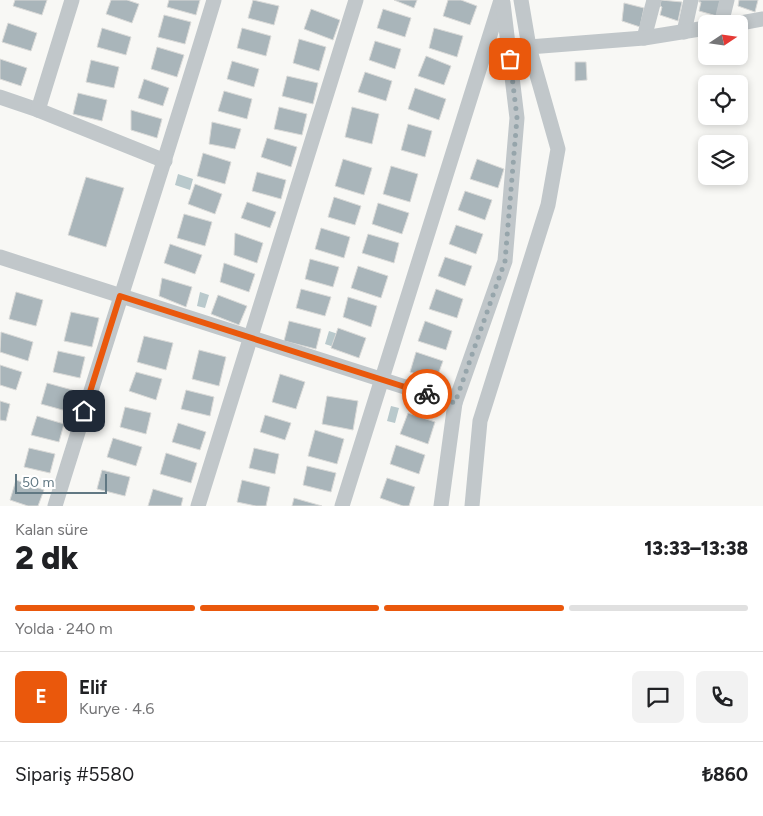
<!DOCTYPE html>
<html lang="tr">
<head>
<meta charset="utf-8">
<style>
	body { margin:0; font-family:Figtree,sans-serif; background:#f2f2f2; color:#202124; height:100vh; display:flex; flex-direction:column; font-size:19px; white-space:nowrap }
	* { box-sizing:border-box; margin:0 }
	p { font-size:16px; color:#757577 }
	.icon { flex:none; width:28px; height:28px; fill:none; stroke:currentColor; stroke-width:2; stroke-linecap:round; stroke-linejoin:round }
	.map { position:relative; height:506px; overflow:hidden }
	.drawer { display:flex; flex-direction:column; background:#fff; flex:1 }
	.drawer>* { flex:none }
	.needle { width:32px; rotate:77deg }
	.buttons { position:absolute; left:698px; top:15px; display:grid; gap:10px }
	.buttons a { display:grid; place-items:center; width:50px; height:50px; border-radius:8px; background:#fff; box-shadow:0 2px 8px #0003; font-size:25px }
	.scale { position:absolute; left:15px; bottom:12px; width:92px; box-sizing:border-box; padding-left:5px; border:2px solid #617883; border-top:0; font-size:14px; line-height:18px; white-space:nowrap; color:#617883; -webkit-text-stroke:4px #fff; paint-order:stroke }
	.pin { position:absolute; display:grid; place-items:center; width:42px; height:42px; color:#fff; margin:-21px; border-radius:10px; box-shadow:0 2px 8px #0006 }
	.courier { position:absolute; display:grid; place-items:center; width:50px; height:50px; margin:-25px; border:4px solid #ea580c; border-radius:50%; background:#fff; color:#222; box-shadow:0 1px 6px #0007 }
	.headline em { font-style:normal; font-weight:800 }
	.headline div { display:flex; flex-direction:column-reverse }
	.headline { display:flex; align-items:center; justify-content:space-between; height:85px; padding:0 15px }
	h1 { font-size:32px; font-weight:800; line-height:38px }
	.bar { display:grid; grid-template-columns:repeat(4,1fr); gap:8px 5px; align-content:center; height:60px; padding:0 15px }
	.bar i { height:6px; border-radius:4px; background:#e0e0e0 }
	.bar .on { background:#ea580c }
	.bar p { grid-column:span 4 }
	.line { display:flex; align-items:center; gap:12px; padding:0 15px; border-top:1px solid #e0e0e0 }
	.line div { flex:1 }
	.round { display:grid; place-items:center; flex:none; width:52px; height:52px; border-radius:8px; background:#f2f2f2 }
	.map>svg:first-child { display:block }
</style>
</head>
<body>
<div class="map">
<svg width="763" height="506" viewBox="0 0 763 506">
	<rect width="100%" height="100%" fill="#f8f8f5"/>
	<g fill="#b9c9cc">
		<polygon points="178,174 193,179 190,190 175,185"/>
		<polygon points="200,292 209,295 205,308 197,306"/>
		<polygon points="329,331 338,334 334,347 325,344"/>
		<polygon points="391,406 399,408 395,423 387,421"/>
	</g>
	<g fill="#a9b5ba" stroke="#dadad8">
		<polygon points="15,0 47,0 42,15 13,6"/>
		<polygon points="111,0 127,0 139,4 132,23 106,14"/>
		<polygon points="169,0 200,0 196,15 167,7"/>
		<polygon points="253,0 279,6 274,25 248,18"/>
		<polygon points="394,0 417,0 414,8"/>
		<polygon points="448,0 461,0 477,6 470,25 443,16"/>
		<polygon points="661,0 682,2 678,21 660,15 662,7 660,6"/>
		<polygon points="699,0 720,0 717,16 699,11 701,2 699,2"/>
		<polygon points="739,0 758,0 755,12 738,6"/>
		<polygon points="624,3 644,8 640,27 622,21"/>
		<polygon points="311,9 340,20 333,40 304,29"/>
		<polygon points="383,9 411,18 405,37 377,28"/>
		<polygon points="164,15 191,22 185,44 158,37"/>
		<polygon points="8,23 37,33 31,51 2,42"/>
		<polygon points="102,28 131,37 126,55 97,47"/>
		<polygon points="242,28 271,36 266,56 237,48"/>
		<polygon points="434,28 463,36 457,57 429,48"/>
		<polygon points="299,39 326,47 319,71 293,63"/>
		<polygon points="375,41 401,49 395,69 369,60"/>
		<polygon points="157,47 184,55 177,77 151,69"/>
		<polygon points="426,56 451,66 444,85 418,76"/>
		<polygon points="0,59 27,68 21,86 0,79"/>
		<polygon points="91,60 119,67 114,88 86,82"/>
		<polygon points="232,61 259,69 254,87 227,79"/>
		<polygon points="575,62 586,62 587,80 575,81"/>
		<polygon points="365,72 392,81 386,101 358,92"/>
		<polygon points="287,76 318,83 313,104 282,96"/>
		<polygon points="144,79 169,88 163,106 138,98"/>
		<polygon points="415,88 446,99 439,120 408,109"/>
		<polygon points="224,91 252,99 247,119 218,111"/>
		<polygon points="78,93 107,100 102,121 73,114"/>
		<polygon points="279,107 307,114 302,135 274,129"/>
		<polygon points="352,107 379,114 372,144 345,137"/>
		<polygon points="131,110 162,119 157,138 131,130"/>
		<polygon points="212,122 241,129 235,149 209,144"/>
		<polygon points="408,124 432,131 425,157 401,150"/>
		<polygon points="267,138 297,147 291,167 261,157"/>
		<polygon points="203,153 231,162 225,184 197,176"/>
		<polygon points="343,159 372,168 364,195 335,186"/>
		<polygon points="477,159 504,169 498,188 470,179"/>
		<polygon points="391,166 418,174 410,202 383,194"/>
		<polygon points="257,172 286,180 281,199 252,191"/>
		<polygon points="86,177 124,188 106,247 68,235"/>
		<polygon points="195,184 222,194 215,214 188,204"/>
		<polygon points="465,191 492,200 485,220 458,210"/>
		<polygon points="334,197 361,206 355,225 328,217"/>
		<polygon points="247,202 276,212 270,228 241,218"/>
		<polygon points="378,203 409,213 402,234 372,224"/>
		<polygon points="184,214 212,222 205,246 177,238"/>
		<polygon points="456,225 483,234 476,254 449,244"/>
		<polygon points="321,228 350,237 344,258 315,249"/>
		<polygon points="235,233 263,243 257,263 234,255"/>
		<polygon points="368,234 399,243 394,263 362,253"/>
		<polygon points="170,244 202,255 195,274 164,263"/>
		<polygon points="445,257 472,266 465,286 438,276"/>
		<polygon points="310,259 339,267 333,287 305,279"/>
		<polygon points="224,263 255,274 249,292 220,282"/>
		<polygon points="358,266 388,276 381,298 351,288"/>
		<polygon points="162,278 192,287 186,307 159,296"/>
		<polygon points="301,289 331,297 325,316 296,308"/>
		<polygon points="436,289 463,299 457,318 429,309"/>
		<polygon points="16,292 43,300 36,326 9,319"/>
		<polygon points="218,295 247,306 239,325 211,314"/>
		<polygon points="348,297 377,306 371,327 343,317"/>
		<polygon points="71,312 99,318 92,347 64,341"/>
		<polygon points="289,321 321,329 316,349 284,341"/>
		<polygon points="425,321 452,331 446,350 418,341"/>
		<polygon points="338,328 366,338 359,358 331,348"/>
		<polygon points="1,332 33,342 28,361 0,352"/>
		<polygon points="144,336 173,343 166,370 137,362"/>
		<polygon points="199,350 226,357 219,386 192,379"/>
		<polygon points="58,351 85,357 80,378 53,372"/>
		<polygon points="416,352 443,361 436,380 410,372"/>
		<polygon points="0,365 22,372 16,390 0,385"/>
		<polygon points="136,372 162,379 156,400 129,391"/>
		<polygon points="280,374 305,382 296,409 272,402"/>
		<polygon points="47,383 76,391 70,412 41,404"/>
		<polygon points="186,390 214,397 210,416 181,409"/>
		<polygon points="327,396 358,401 353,430 322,424"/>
		<polygon points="0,401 10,404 6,421 0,420"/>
		<polygon points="125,407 151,413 146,434 120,427"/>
		<polygon points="408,413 435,422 428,444 400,434"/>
		<polygon points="265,415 291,423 285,440 260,432"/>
		<polygon points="37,416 64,424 59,442 31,435"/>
		<polygon points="178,423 206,432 200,450 172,442"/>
		<polygon points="315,430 344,439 337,464 308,456"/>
		<polygon points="113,438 142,447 136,466 107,457"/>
		<polygon points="396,445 425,455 419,474 390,464"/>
		<polygon points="29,448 55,454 50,473 24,467"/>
		<polygon points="254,448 279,454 275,474 249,468"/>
		<polygon points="166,453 197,463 191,483 160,474"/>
		<polygon points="307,466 336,473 331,492 303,485"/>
		<polygon points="102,470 130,477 125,496 97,489"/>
		<polygon points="387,478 415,487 409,506 403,506 380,498"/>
		<polygon points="16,480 44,490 38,506 28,506 10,500"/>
		<polygon points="242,480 270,487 266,506 256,506 237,502"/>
		<polygon points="153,489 183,498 181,506 148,506"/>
		<polygon points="294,498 322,506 292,506"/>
	</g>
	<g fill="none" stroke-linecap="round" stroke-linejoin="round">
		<g stroke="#c1c7ca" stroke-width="15">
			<polyline points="721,24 727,0"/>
			<polyline points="735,24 763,19"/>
			<polyline points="684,32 691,0"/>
			<polyline points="644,38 654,0"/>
			<polyline points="529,47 644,38 706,28"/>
			<polyline points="0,97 38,110 165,161"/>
			<polyline points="38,110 72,0"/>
			<polyline points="0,257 455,403"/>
			<path d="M55,506C107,337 163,169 214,0"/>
			<polyline points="198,506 356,0"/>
			<polyline points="342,506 501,0"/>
			<polyline points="441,506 455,403 505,261 517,118 503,3"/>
			<polyline points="472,506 480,421 548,205 558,149 529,47 521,0"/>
		</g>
	</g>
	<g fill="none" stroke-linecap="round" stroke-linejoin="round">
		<polyline stroke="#96a5ab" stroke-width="5" stroke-dasharray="0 9" points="427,394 455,403 505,261 517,118 510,59"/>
		<polyline stroke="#ea580c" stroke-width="6" points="84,411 120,296 427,394"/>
	</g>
</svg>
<div class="buttons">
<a><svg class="needle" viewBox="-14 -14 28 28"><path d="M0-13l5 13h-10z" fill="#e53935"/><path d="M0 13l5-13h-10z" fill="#757577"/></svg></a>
<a><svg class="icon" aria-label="locate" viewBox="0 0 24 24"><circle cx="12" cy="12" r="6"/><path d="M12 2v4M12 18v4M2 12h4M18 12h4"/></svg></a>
<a><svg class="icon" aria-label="layers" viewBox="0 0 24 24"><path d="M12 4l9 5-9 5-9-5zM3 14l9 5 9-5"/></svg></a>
</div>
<div class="scale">50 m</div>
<div class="pin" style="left:510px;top:59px;background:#ea580c"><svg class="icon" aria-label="bag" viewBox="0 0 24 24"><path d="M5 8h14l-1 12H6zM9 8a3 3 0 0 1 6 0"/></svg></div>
<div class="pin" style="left:84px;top:411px;background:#1f2937"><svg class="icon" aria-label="home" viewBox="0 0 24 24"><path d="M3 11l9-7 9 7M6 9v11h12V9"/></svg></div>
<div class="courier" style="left:427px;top:394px"><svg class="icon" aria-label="bike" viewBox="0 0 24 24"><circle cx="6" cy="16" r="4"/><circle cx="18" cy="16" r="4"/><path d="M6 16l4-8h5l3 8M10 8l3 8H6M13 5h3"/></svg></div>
</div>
<section class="drawer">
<div class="headline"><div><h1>2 dk</h1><p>Kalan süre</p></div><em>13:33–13:38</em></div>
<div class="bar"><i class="on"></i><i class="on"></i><i class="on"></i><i></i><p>Yolda · 240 m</p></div>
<div class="line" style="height:90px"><b class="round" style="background:#ea580c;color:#fff">E</b><div><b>Elif</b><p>Kurye · 4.6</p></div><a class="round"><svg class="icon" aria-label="chat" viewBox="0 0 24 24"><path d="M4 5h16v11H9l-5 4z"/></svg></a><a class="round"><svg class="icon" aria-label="phone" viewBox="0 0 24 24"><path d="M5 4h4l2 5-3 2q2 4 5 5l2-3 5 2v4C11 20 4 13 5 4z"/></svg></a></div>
<div class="line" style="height:65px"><div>Sipariş #5580</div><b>₺860</b></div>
</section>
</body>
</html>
